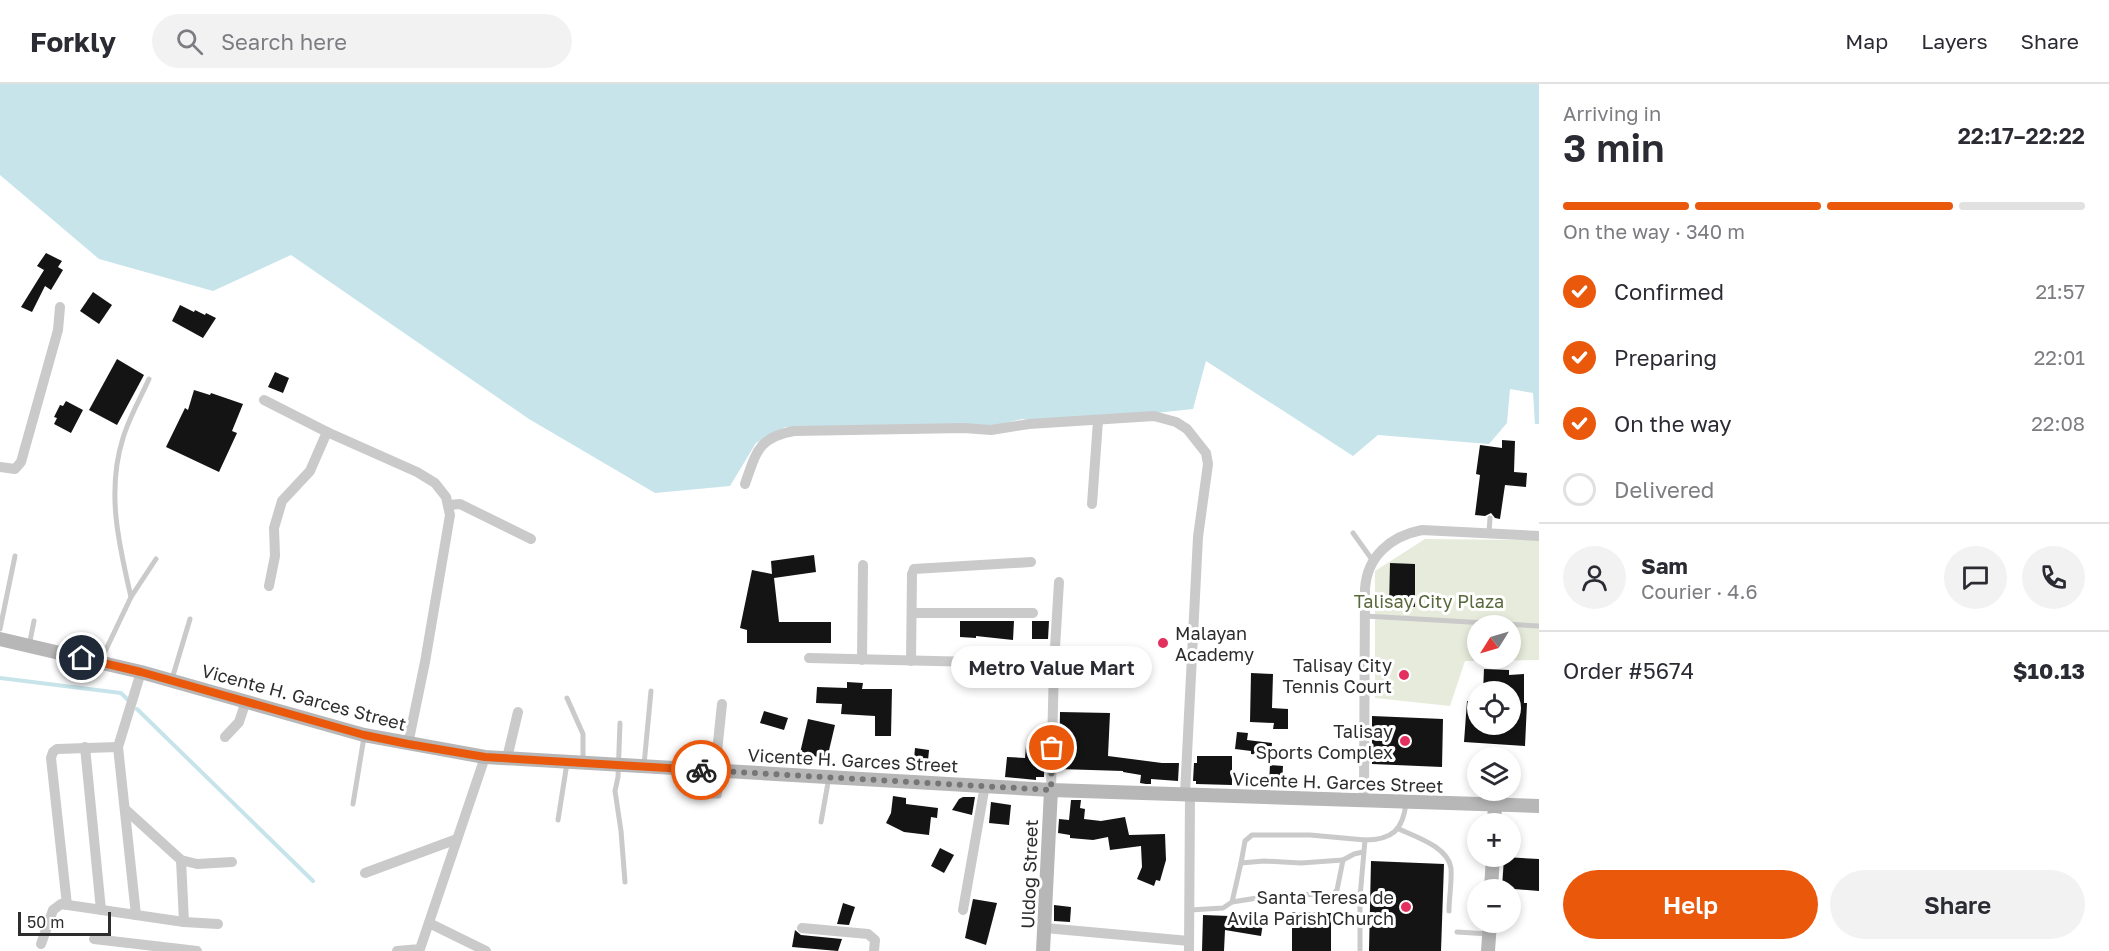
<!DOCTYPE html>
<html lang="en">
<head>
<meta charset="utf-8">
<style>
	body { margin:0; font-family:"Golos Text",sans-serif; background:#f2f2f3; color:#2b2b33; height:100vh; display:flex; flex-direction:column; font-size:22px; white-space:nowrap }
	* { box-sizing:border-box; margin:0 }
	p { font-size:20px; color:#7c7c81 }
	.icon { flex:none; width:33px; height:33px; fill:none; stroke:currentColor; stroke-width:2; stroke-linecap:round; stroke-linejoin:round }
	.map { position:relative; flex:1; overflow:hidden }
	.panel { display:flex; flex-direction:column; background:#fff; width:570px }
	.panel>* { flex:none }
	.needle { width:39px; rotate:233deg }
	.fabs { position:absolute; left:1467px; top:531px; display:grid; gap:12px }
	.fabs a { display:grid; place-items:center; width:54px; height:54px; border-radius:50%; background:#fff; box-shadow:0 3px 9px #0003; font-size:30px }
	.scale { position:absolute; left:18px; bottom:15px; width:93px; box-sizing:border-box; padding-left:6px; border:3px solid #2d2d2d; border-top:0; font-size:16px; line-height:21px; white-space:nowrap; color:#2d2d2d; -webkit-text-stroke:4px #fff; paint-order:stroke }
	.pin { position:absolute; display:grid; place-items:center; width:51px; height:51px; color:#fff; margin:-26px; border:3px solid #fff; border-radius:50%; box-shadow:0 2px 6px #0007 }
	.courier { position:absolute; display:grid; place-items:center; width:60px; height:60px; margin:-30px; border:4px solid #ea580c; border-radius:50%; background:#fff; color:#222; box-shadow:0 2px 8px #0007 }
	.bubble { position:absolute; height:42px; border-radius:21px; background:#fff; box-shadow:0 3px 9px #0003; font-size:20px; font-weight:600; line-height:42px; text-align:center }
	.summary em { font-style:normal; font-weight:600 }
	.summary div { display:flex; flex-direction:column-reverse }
	.summary { display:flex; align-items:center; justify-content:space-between; height:102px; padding:0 24px }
	h1 { font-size:39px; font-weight:600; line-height:45px }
	.bar { display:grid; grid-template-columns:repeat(4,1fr); gap:9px 6px; align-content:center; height:72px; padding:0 24px }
	.bar i { height:8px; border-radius:4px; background:#e1e1e2 }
	.bar .current { background:#ea580c }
	.bar p { grid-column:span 4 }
	.line { display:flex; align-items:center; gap:15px; padding:0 24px; border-top:2px solid #e1e1e2 }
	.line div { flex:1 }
	.round { display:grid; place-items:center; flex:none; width:63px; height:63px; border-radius:32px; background:#f2f2f3 }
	ol { padding:0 24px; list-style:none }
	li { display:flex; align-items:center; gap:18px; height:66px }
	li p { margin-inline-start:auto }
	li .icon { padding:6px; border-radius:50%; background:#ea580c; color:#fff; stroke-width:4 }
	li:last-child { color:#7c7c81 }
	li i { width:33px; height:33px; border:3px solid #e1e1e2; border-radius:50% }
	.cta { display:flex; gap:12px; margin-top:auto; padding:12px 24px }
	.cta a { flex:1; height:69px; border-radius:36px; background:#ea580c; color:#fff; font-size:24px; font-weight:600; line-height:69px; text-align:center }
	.cta a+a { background:#f2f2f3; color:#2b2b33 }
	header { display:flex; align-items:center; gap:36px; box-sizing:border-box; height:84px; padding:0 30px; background:#fff; border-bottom:2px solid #e1e1e2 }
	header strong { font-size:28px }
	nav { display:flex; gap:33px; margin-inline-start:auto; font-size:21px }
	.search { width:420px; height:54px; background:#f2f2f3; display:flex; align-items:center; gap:15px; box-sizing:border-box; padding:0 21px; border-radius:33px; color:#7c7c81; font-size:22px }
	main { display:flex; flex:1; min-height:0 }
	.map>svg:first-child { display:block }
</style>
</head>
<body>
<header>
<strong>Forkly</strong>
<div class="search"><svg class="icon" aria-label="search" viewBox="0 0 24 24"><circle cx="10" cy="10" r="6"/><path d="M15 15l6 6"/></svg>Search here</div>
<nav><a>Map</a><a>Layers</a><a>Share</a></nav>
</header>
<main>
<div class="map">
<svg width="1539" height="867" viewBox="0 0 1539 867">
	<rect width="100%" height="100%" fill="#fff"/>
	<path fill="#e7ebdb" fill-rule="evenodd" d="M1425,455L1539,456V576L1465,577L1450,622L1375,614V487ZM1478,542H1510V574H1478Z"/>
	<polygon fill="#c7e4eb" points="0,0 1539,0 1539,340 1535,340 1533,309 1510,305 1507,339 1489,360 1378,351 1353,372 1206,277 1193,325 1072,338 1022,335 985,344 785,343 756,359 730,402 655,409 529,335 291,171 213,207 99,175 0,91"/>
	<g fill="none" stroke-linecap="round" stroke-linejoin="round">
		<g stroke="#c7e4eb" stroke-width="4">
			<polyline points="0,594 121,609 129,617"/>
			<polyline points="137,625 313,797"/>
		</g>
	</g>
	<g fill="#141414">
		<polygon points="46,169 62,177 58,183 63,186 51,206 45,202 32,228 21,223 44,186 37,182"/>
		<polygon points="93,208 112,221 99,240 80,227"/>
		<polygon points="180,221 194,228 195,226 205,231 206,229 216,234 203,254 172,237"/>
		<polygon points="117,275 144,291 117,341 89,326"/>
		<polygon points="275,288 289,294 283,309 268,303"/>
		<polygon points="194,306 210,311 211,309 243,320 232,347 237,349 219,388 166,363 185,324 188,326"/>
		<polygon points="66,317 83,326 71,349 54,340 57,334 54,333 60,321 63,322"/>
		<polygon points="1502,356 1515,357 1514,388 1527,389 1526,403 1505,401 1500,435 1495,434 1491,429 1485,432 1475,431 1480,391 1476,390 1480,361 1502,364"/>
		<polygon points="814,471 816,488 774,494 779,538 831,538 831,559 747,559 747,546 740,544 752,486 772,490 771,477"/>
		<polygon points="1390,479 1415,480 1415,523 1389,522"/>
		<polygon points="960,537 1014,537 1013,556 976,552 976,554 960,553"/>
		<polygon points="1032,537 1049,537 1048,555 1032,555"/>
		<polygon points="1484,585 1509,586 1509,591 1524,590 1524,619 1527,619 1525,662 1464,658 1467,617 1478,618 1478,640 1510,640 1510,608 1483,608"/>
		<polygon points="1251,589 1273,590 1272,624 1288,625 1288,645 1273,645 1274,639 1250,638"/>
		<polygon points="847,598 863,599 862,605 892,605 891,652 875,652 875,632 841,630 842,620 816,619 817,603 847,604"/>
		<polygon points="764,627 788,634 784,646 760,639"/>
		<polygon points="1060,628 1110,629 1108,672 1162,679 1179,679 1178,697 1151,695 1151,700 1146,700 1140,699 1141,691 1123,688 1123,687 1059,685"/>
		<polygon points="1372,632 1443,635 1442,683 1372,680"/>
		<polygon points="808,635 835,641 827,675 800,669"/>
		<polygon points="1237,648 1248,649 1247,656 1272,659 1271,672 1251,670 1251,667 1235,665"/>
		<polygon points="1038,649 1045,649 1044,693 1036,693 1036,696 1005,693 1007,673 1025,674 1026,662 1038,662"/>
		<polygon points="915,664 929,666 927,688 913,687"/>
		<polygon points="1197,672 1232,672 1232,701 1196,700 1196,697 1193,697 1194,679 1197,679"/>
		<polygon points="1270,681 1283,682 1282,700 1269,699"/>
		<polygon points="893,712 906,714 906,720 938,724 937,734 931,733 929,751 904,748 886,739 891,729"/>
		<polygon points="963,713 975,713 972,731 952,726 959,715"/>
		<polygon points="1071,716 1081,716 1080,724 1085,725 1084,735 1101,737 1125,733 1129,751 1165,750 1166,776 1160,797 1156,796 1154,802 1137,795 1142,783 1141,762 1110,766 1108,753 1093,756 1070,754 1070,751 1058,749 1059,735 1069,736"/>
		<polygon points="991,718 1011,721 1009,741 989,739"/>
		<polygon points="940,764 954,771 944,789 931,782"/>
		<polygon points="1504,773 1539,775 1539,807 1502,804"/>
		<polygon points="1371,777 1444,780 1441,867 1369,867"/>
		<polygon points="973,815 997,819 986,861 965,854"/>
		<polygon points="843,819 855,823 849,841 837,840"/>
		<polygon points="1054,821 1071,823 1070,838 1054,837"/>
		<polygon points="1230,828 1264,833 1261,852 1225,846 1224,867 1202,867 1203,831 1229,832"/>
		<polygon points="1292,828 1331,829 1331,867 1292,867"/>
		<polygon points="795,846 801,851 842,855 838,867 792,863"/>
	</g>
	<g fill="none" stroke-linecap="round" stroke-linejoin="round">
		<g stroke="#cacaca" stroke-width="5">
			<polyline points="1353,449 1373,477"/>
			<polyline points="1489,449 1490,434"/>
			<path d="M131,513C119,461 106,408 123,354C129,334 140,315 149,295"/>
			<polyline points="1365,532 1539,542"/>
			<polyline points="0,545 15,472"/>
			<polyline points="29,562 34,537"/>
			<polyline points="101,576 131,513 156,475"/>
			<polyline points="172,595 190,535"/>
			<polyline points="567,614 583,650 583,677"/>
			<polyline points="620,639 618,693 615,707 621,747 625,798"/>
			<polyline points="644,681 651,607"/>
			<polyline points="705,712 719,712 723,689"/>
			<polyline points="353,720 364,653"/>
			<polyline points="558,736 567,679"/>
			<polyline points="821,738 829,693"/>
			<path d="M1399,745C1416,753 1448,763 1451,784C1452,798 1449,814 1449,827"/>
			<polyline points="1343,776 1301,779 1264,777 1241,779 1245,757 1252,751 1310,751 1365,756"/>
			<polyline points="1241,779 1232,818 1282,810 1332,811 1337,806 1343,776 1354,770 1363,768"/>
			<polyline points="1190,826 1223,824 1232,818"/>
			<polyline points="1457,848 1489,850"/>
			<path d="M1360,867V813L1365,756C1392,756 1403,746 1406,719"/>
		</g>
		<g stroke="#cacaca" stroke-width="10">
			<polyline points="264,316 327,348 310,387 282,417 274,444 275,472 269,502"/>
			<polyline points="327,348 417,388 435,399 446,413 450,431 425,578 408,660"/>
			<polyline points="0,383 15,385 21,378 58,246 60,223"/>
			<path d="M745,400C756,369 758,353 794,347L964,344L991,346L1029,340L1154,332L1176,338L1187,345L1206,369L1208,380L1198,453L1185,710"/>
			<polyline points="1092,420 1098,337"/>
			<polyline points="449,421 460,420 531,455"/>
			<polyline points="913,529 1033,529"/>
			<polyline points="809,574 1054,580"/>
			<polyline points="862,576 863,481"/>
			<polyline points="911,577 912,490 914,485 1031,478"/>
			<polyline points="225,653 239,638 246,617"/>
			<polyline points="85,663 101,826"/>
			<polyline points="507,674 518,628"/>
			<polyline points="715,687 722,620"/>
			<polyline points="1051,706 1054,580 1059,498"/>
			<path d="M1364,716L1365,505C1367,472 1391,452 1422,446L1539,452"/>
			<polyline points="126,726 181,776 197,780 232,778"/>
			<polyline points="181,776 184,838"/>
			<polyline points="365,789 457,755"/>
			<polyline points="67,821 51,674 53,668 57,665 118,663"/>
			<polyline points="963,826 985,701"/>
			<polyline points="136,831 118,663 141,588"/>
			<polyline points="429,839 486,867"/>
			<polyline points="802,844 868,850 875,856 874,867"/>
			<polyline points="1045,844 1189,857"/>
			<polyline points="94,855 197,867"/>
			<polyline points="41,860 53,826 61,820 184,838 218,840"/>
			<polyline points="397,867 420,865 485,673"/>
			<polyline points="1189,867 1190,710"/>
		</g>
		<g stroke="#b7b7b7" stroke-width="14">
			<polyline points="0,555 141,588 364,651 485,673 1051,706 1539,722"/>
			<polyline points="1494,740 1495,721"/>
			<polyline points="1491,806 1493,772"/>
			<polyline points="1043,867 1051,706"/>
			<polyline points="1488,867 1490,838"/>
		</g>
	</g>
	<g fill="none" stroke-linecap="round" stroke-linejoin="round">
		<polyline stroke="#767676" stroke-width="6" stroke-dasharray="0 10.8" points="701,686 1051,706 1052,664"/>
		<polyline stroke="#ea580c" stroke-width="8" points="82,574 141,588 364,651 408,660 485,673 701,686"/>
	</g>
	<g fill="#e4305f" stroke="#fff" stroke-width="2">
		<circle cx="1163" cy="559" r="6"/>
		<circle cx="1404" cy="591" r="6"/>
		<circle cx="1405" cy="657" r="6"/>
		<circle cx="1406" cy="823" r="6"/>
	</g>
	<g text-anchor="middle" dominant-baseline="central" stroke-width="6" stroke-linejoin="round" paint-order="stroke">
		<g font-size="18" fill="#59693b" stroke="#fff">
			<text x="1429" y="517">Talisay City Plaza</text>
		</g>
		<g font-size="18" fill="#2d2d2d" stroke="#fff" text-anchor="end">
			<text x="1175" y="549" text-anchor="start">Malayan<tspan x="1175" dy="21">Academy</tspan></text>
			<text x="1392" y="581">Talisay City<tspan x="1392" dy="21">Tennis Court</tspan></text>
			<text x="1393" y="647">Talisay<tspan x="1393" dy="21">Sports Complex</tspan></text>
			<text x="1394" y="813">Santa Teresa de<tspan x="1394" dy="21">Avila Parish Church</tspan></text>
		</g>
		<g font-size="18" fill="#2d2d2d" stroke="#fff">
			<text transform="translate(304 613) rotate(15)">Vicente H. Garces Street</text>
			<text transform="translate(853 676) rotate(3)">Vicente H. Garces Street</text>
			<text transform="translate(1338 698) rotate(2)">Vicente H. Garces Street</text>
			<text transform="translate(1029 790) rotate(-88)">Uldog Street</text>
		</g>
	</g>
</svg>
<div class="fabs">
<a><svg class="needle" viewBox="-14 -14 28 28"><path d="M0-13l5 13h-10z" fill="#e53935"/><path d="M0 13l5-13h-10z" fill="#7c7c81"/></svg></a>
<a><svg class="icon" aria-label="locate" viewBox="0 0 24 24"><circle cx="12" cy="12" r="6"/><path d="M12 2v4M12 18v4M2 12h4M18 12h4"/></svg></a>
<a><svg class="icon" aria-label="layers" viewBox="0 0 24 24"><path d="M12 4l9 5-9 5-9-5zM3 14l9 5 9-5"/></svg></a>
<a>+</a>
<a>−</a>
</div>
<div class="scale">50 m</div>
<div class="pin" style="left:1052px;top:664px;background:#ea580c"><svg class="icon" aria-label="bag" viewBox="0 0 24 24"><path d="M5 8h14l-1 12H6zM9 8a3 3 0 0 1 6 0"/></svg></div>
<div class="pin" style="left:82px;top:574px;background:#1f2937"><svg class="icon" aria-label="home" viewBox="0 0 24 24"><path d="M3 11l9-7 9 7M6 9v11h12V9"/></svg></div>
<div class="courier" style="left:701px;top:686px"><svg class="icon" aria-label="bike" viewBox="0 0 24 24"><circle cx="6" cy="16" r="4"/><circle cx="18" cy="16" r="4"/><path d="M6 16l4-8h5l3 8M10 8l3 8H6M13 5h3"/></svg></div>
<div class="bubble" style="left:951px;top:562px;width:201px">Metro Value Mart</div>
</div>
<section class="panel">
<div class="summary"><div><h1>3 min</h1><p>Arriving in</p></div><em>22:17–22:22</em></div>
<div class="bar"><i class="current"></i><i class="current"></i><i class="current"></i><i></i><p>On the way · 340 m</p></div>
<ol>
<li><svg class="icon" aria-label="check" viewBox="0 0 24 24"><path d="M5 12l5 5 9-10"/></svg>Confirmed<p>21:57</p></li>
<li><svg class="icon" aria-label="check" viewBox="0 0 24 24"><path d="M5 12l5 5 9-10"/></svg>Preparing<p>22:01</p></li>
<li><svg class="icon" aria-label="check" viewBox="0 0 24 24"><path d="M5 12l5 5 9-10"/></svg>On the way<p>22:08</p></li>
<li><i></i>Delivered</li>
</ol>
<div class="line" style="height:108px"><a class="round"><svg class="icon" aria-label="person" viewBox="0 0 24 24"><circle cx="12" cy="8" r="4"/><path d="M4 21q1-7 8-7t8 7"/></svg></a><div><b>Sam</b><p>Courier · 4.6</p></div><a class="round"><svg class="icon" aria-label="chat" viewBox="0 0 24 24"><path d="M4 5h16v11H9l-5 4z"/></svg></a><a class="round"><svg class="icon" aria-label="phone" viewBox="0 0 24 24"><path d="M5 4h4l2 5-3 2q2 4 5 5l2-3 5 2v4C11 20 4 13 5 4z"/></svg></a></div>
<div class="line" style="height:78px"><div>Order #5674</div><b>$10.13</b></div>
<div class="cta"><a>Help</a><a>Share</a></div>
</section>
</main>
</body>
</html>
